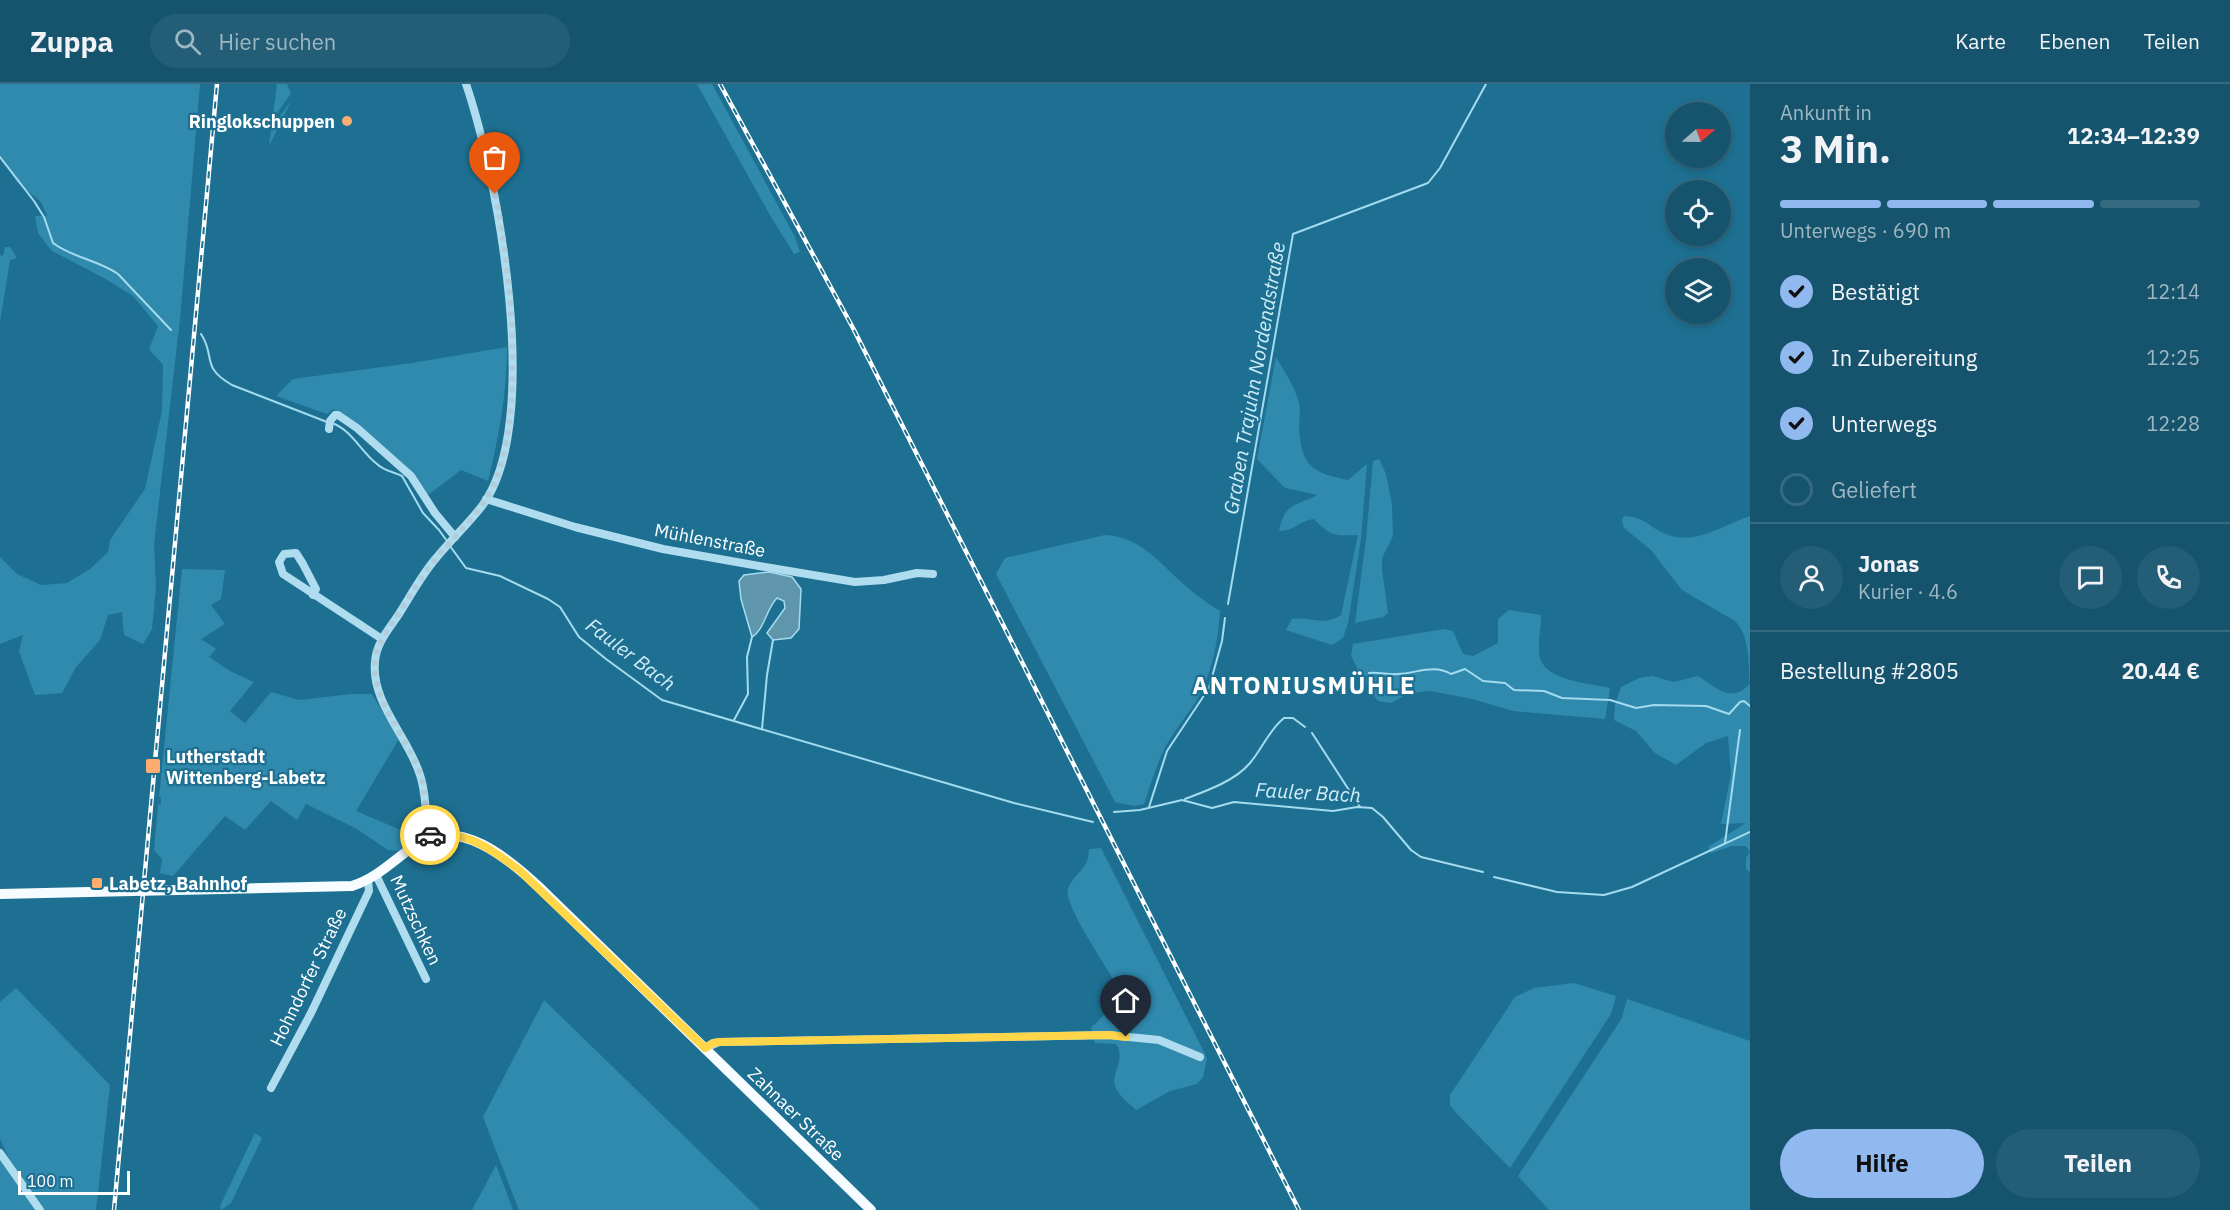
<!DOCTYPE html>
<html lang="de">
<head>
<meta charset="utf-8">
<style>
	body { margin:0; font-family:"IBM Plex Sans",sans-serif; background:#235e76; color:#f1f3f6; height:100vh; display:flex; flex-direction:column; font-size:22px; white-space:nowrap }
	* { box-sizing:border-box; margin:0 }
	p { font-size:20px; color:#9eb7c2 }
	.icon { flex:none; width:33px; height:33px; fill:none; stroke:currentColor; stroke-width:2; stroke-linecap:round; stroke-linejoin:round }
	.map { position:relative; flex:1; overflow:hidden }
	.panel { display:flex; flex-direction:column; background:#16546e; width:480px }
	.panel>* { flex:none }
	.needle { width:39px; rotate:70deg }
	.controls { position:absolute; left:1665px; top:18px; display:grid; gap:12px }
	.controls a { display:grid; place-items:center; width:66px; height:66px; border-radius:50%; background:#16546e; box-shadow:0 3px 9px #0003,0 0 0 2px #356a81; font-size:30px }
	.scale { position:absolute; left:18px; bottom:15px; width:112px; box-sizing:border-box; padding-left:6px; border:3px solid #fff; border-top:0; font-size:16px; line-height:21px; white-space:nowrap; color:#fff; -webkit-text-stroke:4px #1e7092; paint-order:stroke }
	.pin { position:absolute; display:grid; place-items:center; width:51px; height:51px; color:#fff; margin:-62px -26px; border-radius:50% 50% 50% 0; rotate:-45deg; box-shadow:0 0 6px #0007 }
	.pin .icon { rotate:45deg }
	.courier { position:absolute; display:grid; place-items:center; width:60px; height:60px; margin:-30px; border:4px solid #ffd54a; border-radius:50%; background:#fff; color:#222; box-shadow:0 2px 8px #0007 }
	.headline em { font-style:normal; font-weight:800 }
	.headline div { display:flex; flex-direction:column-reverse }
	.headline { display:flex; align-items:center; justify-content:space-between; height:102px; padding:0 30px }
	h1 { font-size:39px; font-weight:800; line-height:45px }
	.bar { display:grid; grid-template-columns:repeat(4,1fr); gap:9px 6px; align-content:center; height:72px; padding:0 30px }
	.bar i { height:8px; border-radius:4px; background:#356a81 }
	.bar .active { background:#90b9f0 }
	.bar p { grid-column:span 4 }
	.line { display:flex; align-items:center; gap:15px; padding:0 30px; border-top:2px solid #356a81 }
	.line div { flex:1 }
	.round { display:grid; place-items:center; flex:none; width:63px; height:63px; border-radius:32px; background:#235e76 }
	ol { padding:0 30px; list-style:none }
	li { display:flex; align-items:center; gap:18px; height:66px }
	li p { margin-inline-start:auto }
	li .icon { padding:6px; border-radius:50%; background:#90b9f0; color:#111; stroke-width:4 }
	li:last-child { color:#9eb7c2 }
	li i { width:33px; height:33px; border:3px solid #356a81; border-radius:50% }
	.action { display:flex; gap:12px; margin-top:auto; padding:12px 30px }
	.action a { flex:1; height:69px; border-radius:36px; background:#90b9f0; color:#111; font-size:24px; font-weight:800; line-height:69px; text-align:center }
	.action a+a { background:#235e76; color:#f1f3f6 }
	header { display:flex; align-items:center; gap:36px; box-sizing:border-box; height:84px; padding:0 30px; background:#16546e; border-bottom:2px solid #356a81 }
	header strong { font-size:28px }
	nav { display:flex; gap:33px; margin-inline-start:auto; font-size:21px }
	.search { width:420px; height:54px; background:#235e76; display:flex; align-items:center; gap:15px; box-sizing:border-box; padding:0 21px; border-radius:33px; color:#9eb7c2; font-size:22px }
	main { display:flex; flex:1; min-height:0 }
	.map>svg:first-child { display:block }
</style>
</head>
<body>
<header>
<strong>Zuppa</strong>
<div class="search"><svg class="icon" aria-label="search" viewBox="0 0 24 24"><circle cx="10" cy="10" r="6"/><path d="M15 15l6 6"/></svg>Hier suchen</div>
<nav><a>Karte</a><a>Ebenen</a><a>Teilen</a></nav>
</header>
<main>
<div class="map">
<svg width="1750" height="1126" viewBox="0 0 1750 1126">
	<rect width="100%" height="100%" fill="#1e7092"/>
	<g fill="#2f8aae">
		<polygon points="0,0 200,0 180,235 154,460 156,504 152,545 143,560 124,551 122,528 108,531 100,556 76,583 62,609 35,611 19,567 23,551 0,560 0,473 17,490 41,501 67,499 90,485 108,468 110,456 145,405 162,327 163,281 149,265 158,242 133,212 104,194 52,167 38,149 35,132 47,132 41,118 17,98 0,73"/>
		<polygon points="277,0 287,0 291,9 274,34 277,36 291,17 269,62"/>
		<polygon points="697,0 712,0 795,153 800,168 794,170 771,133"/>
		<polygon points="5,163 10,163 17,174 10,176 0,238 0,171 3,172"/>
		<path d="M507,263C507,309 499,352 488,397L461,386L428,411L355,339L333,325L327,330L276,312L293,295L412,279Z"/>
		<path d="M1276,273C1284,287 1295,303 1299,319C1301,328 1299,337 1299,346C1302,383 1313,389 1348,396L1367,380L1361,455L1348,539L1343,554L1332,561L1286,546L1292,535C1312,532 1323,543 1341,531L1358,451C1335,452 1330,452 1314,435C1296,438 1297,446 1279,447C1285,418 1294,423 1318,411L1285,404L1257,375Z"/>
		<polygon points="1379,375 1386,390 1392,420 1393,452 1382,474 1382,486 1388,529 1383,533 1355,539 1366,455 1373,377"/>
		<path d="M1624,432C1646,433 1648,443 1666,450C1696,462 1723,441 1750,432V788L1746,785V774L1750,768L1746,762H1732L1711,769L1708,763L1746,739L1721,740L1731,690L1728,652L1706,659L1676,681L1655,669L1636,647L1614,636L1615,621L1621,603L1639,594L1652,592L1674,598L1698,592C1715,603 1733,621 1750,599C1748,578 1750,552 1735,537L1682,506L1651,466L1624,444L1622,436Z"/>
		<path d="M1105,451C1139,453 1156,475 1179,496C1192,508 1205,518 1220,527C1218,558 1212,591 1196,617C1186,634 1171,650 1163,668C1155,685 1150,703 1144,720L1134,722L1115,718L996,490L1005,474Z"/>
		<polygon points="182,485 225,486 221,515 211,521 225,540 201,555 216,565 209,573 230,587 254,598 230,627 245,639 271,608 299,616 351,610 372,610 399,655 356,727 403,747 421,751 399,767 388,766 357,745 306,720 297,736 271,717 245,746 225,732 173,792 160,789 162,775 154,766 158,721 161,720 161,713 159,713"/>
		<path d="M1509,526L1541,531C1541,543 1538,557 1539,569C1541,597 1589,599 1610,604L1605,635L1513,627L1472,615L1430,607L1409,609L1391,619L1378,617L1368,605L1351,572L1353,560L1444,545L1453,547L1463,570L1473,572L1498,559V535Z"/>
		<path d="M1101,764L1207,974L1203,993L1197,1000L1170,1007L1136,1026C1131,1021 1123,1015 1119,1009C1105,992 1128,979 1116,960L1095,959L1091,943C1107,932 1115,913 1112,894C1104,878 1063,820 1068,805C1074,788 1089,787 1089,765Z"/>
		<polygon points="1574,899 1616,912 1611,930 1510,1084 1457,1030 1450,1021 1450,1011 1515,913 1534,904"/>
		<polygon points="16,904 110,1001 96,1126 44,1126 10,1077 0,1055 0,918"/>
		<polygon points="1627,915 1750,957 1750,1126 1549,1126 1518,1092 1622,934"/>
		<polygon points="544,916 760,1126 519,1126 483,1033"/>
		<polygon points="255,1049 262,1054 231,1119 221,1126 220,1122"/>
		<polygon points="0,1069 36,1126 0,1126"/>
		<polygon points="496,1081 513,1126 472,1126"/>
	</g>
	<path fill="#6096ac" stroke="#a3dbef" stroke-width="1.5" d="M769,488L792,493L801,505L799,545L791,554L773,556L767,549L785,524L784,517L777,514C766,525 765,545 752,553L741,515L739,497L744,491Z"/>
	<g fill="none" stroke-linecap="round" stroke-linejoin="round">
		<g stroke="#a3dbef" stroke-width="2">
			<path d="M0,73L34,117L44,133L53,159C73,174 98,176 118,190L171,246"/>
			<path d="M201,250C216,272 200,283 232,301L327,338"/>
			<path d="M332,339C353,347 360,367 377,380C384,387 394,388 402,392L423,429L439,446L447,457"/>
			<polyline points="450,462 466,484 500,492 548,515 560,523 579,553 606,575 662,616 1014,719 1093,738"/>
			<polyline points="1228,520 1293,150 1428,99 1440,84 1486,0"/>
			<path d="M1369,589C1379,588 1389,591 1398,590C1417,589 1434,580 1451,590L1465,585L1483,597L1505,599L1514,606L1544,607L1562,614L1610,616L1636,624L1654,621L1706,622L1729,630L1740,618L1744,617L1750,622"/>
			<polyline points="734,636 748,610 747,573 752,553"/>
			<polyline points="762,645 767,591 773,556"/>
			<polyline points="1312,649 1360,723"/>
			<path d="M1185,715C1206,707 1235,697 1250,679C1262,665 1269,646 1284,634H1293L1305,643"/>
			<polyline points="1149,723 1167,667 1209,604 1222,557 1225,534"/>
			<polyline points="1114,728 1140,726 1182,716 1212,724 1234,718 1333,727 1357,723 1372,724 1383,733 1411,766 1421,773 1483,788"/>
			<polyline points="1725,759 1740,646"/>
			<polyline points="1494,793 1557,808 1604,811 1632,803 1750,748"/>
		</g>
		<g stroke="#afdcee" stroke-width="8">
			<polyline points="329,345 330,337 335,331 338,331 357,344 411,392 435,429 455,453"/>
			<polyline points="486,415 575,443 663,465 765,483 855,498 884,496 917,489 933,490"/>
			<polyline points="313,511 316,505 303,480 296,469 284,470 279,478 283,490 382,555"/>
			<path d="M431,753C424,733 427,711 420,691C409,654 371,619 375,578C376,559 389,545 399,530C411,511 422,490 437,473C451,456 468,440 482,422C544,339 498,94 466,0"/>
			<polyline points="376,791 426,895"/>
			<polyline points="705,964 719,958 1109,951 1159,956 1200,973"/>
			<polyline points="271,1004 311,929 369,807 368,796"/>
			<polyline points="0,1069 40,1126"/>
		</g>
		<path stroke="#f6fcff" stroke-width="10" d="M0,810L352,802C377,794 394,776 414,762C458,731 508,774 540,804L871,1126"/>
		<g stroke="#fff" stroke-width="4.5">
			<g id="rail">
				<polyline points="720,0 853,244 1299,1126"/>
				<polyline points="114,1126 217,0"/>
			</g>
		</g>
		<use href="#rail" stroke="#1e7092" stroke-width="2" stroke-dasharray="7" stroke-linecap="butt"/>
	</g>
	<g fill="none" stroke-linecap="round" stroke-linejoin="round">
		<path stroke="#b0cdd9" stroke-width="6" stroke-dasharray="0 10.8" d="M430,751C423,731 427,708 420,689C407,654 371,615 375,576C377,559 388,546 397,532C409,514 421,493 435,476C450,457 468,441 482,421C530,356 511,186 495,110"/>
		<path stroke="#ffd54a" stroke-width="8" d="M430,751L431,753C464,744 494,767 519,786L705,964L713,959L719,958L1109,951L1126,953"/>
	</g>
	<g fill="#fcad6f" stroke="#1e7092" stroke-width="2">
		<circle cx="347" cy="37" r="6"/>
		<rect x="145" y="674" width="16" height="16" rx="3"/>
		<rect x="91" y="793" width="12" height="12" rx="3"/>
	</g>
	<g text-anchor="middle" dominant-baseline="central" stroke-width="4.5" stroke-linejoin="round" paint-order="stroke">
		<g font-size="18" font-weight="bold" fill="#fff" stroke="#1e7092" text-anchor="start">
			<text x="335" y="37" text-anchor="end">Ringlokschuppen</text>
			<text x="166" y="672">Lutherstadt<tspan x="166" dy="21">Wittenberg-Labetz</tspan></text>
			<text x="109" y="799">Labetz, Bahnhof</text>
		</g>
		<g font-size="18" fill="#fff" stroke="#1e7092">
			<text transform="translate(710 456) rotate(11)">Mühlenstraße</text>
			<text transform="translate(416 836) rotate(65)">Mutzschken</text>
			<text transform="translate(308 893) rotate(-64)">Hohndorfer Straße</text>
			<text transform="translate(796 1030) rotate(44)">Zahnaer Straße</text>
		</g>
		<g font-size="20" font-style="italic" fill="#d0edf8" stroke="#1e7092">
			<text transform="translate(1254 294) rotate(-80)">Graben Trajuhn Nordendstraße</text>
			<text transform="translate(631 570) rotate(37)">Fauler Bach</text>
			<text transform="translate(1308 708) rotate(3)">Fauler Bach</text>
		</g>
		<g font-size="24" font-weight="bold" letter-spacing="1.5" fill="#fff" stroke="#1e7092">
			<text x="1304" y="601">ANTONIUSMÜHLE</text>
		</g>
	</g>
</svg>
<div class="controls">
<a><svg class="needle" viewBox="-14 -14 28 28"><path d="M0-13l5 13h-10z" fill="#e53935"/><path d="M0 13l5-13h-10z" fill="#9eb7c2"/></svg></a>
<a><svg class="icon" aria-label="locate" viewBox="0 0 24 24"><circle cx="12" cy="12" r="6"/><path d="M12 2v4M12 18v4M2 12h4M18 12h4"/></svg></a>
<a><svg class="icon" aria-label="layers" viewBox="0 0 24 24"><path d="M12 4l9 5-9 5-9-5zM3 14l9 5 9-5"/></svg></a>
</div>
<div class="scale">100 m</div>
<div class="pin" style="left:495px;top:110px;background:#ea580c"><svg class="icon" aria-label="bag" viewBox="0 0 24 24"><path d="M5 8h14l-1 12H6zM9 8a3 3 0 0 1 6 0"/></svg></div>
<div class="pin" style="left:1126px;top:953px;background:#1f2937"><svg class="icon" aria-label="home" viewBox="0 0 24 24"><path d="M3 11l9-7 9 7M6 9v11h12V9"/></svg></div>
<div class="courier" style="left:430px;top:751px"><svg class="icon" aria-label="car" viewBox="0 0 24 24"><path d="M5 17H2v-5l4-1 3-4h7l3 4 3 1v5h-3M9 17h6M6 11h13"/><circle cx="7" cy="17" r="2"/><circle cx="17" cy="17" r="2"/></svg></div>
</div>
<section class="panel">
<div class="headline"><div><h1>3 Min.</h1><p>Ankunft in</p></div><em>12:34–12:39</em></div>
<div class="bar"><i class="active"></i><i class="active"></i><i class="active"></i><i></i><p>Unterwegs · 690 m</p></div>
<ol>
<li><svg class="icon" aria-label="check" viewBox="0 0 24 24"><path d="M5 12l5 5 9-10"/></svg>Bestätigt<p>12:14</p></li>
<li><svg class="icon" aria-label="check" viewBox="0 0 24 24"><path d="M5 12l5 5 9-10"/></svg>In Zubereitung<p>12:25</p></li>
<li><svg class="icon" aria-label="check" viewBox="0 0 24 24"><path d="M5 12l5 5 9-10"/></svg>Unterwegs<p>12:28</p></li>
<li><i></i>Geliefert</li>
</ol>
<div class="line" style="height:108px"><a class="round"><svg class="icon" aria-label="person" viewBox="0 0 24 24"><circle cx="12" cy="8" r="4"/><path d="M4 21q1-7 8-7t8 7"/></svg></a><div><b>Jonas</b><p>Kurier · 4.6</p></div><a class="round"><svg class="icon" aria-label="chat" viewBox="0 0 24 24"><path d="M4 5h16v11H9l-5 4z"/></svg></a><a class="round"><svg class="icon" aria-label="phone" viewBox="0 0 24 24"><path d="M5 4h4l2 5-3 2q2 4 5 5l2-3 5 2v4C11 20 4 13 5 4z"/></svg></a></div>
<div class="line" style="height:78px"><div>Bestellung #2805</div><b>20.44 €</b></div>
<div class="action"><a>Hilfe</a><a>Teilen</a></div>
</section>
</main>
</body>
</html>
